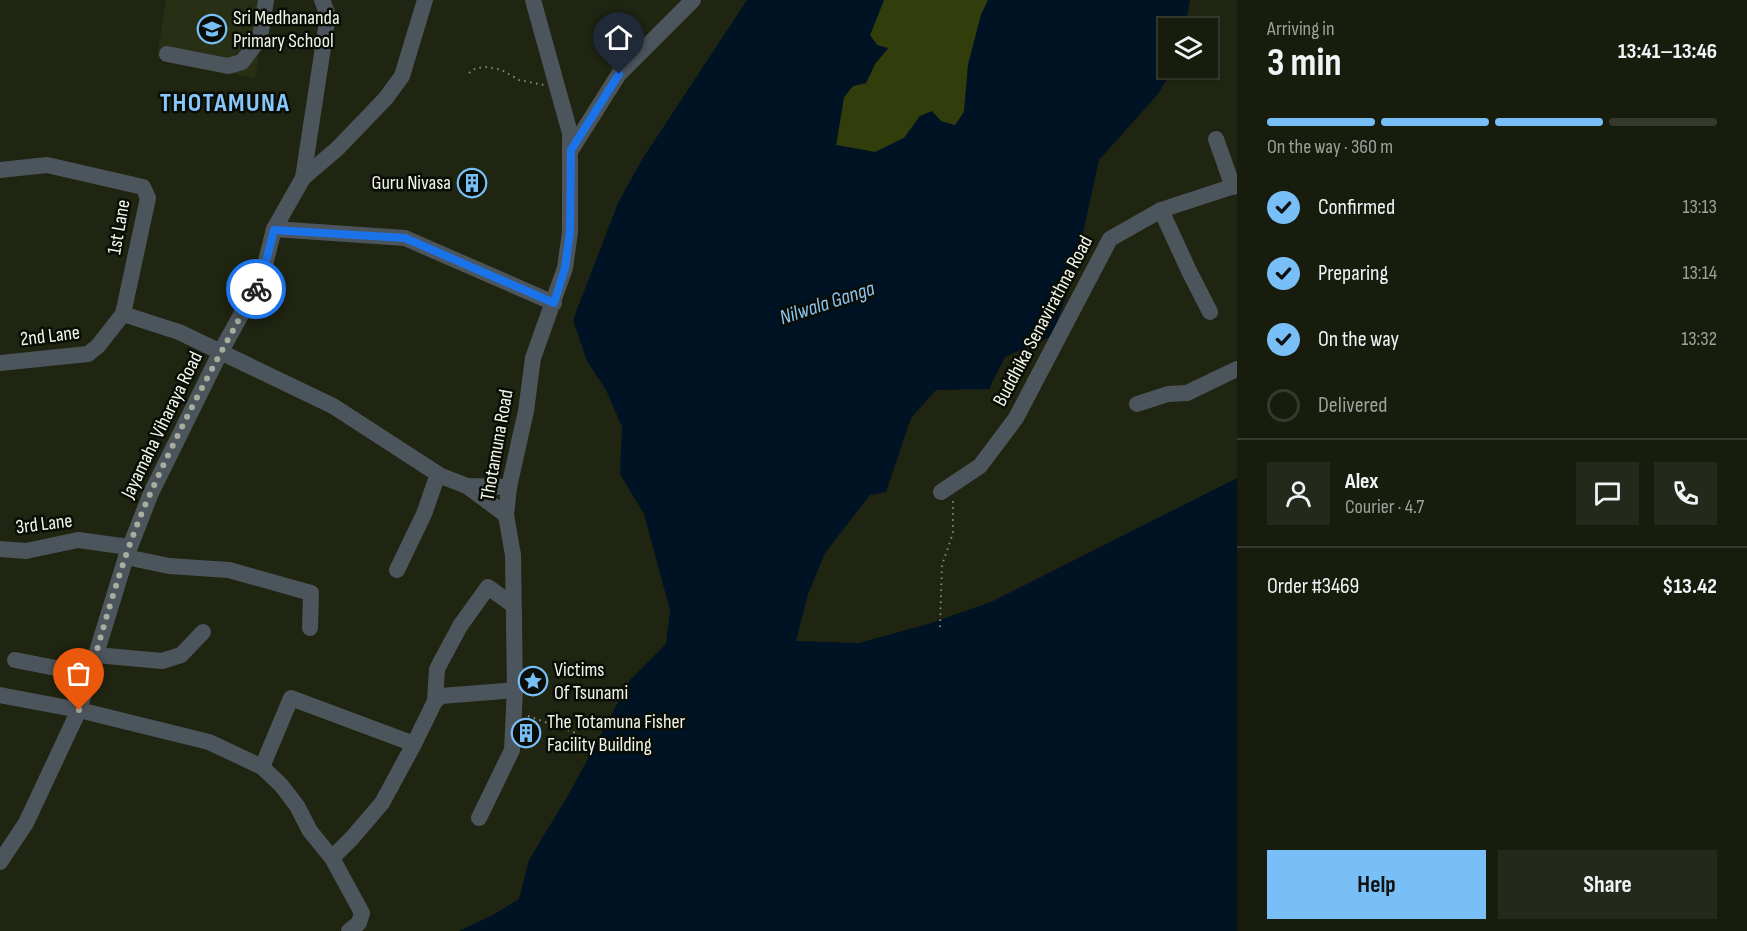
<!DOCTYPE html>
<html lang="en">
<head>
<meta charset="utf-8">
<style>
	body { margin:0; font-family:"Sofia Sans Condensed",sans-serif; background:#24291b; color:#f1f3f6; height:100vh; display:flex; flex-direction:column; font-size:22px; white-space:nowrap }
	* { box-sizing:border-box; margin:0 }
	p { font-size:20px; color:#9ea19d }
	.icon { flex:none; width:33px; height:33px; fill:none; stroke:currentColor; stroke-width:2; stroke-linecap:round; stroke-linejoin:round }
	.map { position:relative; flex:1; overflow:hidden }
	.sheet { display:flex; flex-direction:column; background:#171c0d; width:510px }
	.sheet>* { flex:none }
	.fabs { position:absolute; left:1158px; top:18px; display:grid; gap:12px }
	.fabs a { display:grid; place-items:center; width:60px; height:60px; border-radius:0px; background:#171c0d; box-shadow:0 2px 4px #0004,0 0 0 2px #363a2e; font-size:30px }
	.pin { position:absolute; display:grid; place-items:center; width:51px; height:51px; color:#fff; margin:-62px -26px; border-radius:50% 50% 50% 0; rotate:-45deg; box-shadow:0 0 6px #0007 }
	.pin .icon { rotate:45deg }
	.courier { position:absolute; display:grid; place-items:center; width:60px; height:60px; margin:-30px; border:4px solid #1a73e8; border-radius:50%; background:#fff; color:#222; box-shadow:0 2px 8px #0007 }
	.summary em { font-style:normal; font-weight:700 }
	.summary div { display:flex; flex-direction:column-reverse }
	.summary { display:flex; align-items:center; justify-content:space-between; height:102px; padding:0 30px }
	h1 { font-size:39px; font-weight:700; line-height:45px }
	.bar { display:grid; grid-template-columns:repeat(4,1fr); gap:9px 6px; align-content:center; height:72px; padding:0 30px }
	.bar i { height:8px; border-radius:4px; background:#363a2e }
	.bar .selected { background:#78bff7 }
	.bar p { grid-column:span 4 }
	.line { display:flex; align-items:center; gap:15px; padding:0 30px; border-top:2px solid #363a2e }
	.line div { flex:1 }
	.round { display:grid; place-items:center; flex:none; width:63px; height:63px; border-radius:0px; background:#24291b }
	ol { padding:0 30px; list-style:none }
	li { display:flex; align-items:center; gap:18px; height:66px }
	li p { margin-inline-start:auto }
	li .icon { padding:6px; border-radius:50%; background:#78bff7; color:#111; stroke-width:4 }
	li:last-child { color:#9ea19d }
	li i { width:33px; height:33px; border:3px solid #363a2e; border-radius:50% }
	.action { display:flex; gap:12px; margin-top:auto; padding:12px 30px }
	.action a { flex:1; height:69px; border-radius:0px; background:#78bff7; color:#111; font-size:24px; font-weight:700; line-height:69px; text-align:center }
	.action a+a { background:#24291b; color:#f1f3f6 }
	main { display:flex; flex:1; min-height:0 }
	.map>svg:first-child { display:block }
</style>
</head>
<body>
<main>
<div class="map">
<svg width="1237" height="931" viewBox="0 0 1237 931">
	<rect width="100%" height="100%" fill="#1f2511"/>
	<polygon fill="#282f15" points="166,0 267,0 255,78 157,58"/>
	<polygon fill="#323d0c" points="884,0 988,0 981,15 968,65 964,112 955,126 920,116 904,138 875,152 836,145 844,97 853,86 866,83 875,64 888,49 877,45 870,35"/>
	<polygon fill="#001325" points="747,0 884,0 870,35 877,45 888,48 875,64 866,83 853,86 844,97 836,145 875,152 904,138 920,116 932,111 941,121 955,125 964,112 968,65 981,15 988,0 1190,0 1185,28 1168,28 1168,68 1174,68 1158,94 1099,160 1074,274 1052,336 1005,357 989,389 936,390 911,418 886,492 870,495 825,553 808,594 796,641 859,643 928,624 991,602 1237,478 1237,931 459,931 491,916 519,899 529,860 570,792 630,680 666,644 670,610 644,514 620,474 622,427 606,390 587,361 573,320 618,203 643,158"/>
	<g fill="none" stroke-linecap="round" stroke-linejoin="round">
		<g stroke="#858a7a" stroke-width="2" stroke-dasharray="1.5 4.5" stroke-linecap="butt">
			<polyline points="469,73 476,68 488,67 502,70 519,80 544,85"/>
			<polyline points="940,627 942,565 953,533 953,499"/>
			<polyline points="528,716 579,734"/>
		</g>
		<g stroke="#4d555c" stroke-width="16">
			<polyline points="167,54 228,66 242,62 260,38 266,0"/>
			<polyline points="1216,139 1233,187"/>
			<polyline points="571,150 619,74 693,0"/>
			<polyline points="0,170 47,165 143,187 148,198 123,314 179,332 333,406 441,476 467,486 506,515"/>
			<polyline points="303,178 338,148 386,98 402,76 425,0"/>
			<polyline points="1161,210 1189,271 1210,312"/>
			<polyline points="274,229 405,238 554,303"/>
			<polyline points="0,363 88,354 98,346 123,314"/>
			<polyline points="1137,404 1168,394 1187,393 1237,369"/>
			<polyline points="467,486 509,487"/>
			<polyline points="941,492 980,466 1016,418 1110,239 1161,210 1237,185"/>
			<polyline points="0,549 26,551 78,540 129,547"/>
			<polyline points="126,557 169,566 229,570 311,593 310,628"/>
			<polyline points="397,570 424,514 438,474"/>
			<polyline points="96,655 162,661 181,655 203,632"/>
			<polyline points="15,660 66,670 91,671"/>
			<polyline points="0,695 79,710 209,742 262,767 291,698 414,744"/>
			<polyline points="435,701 437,669 460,626 488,587 513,605"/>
			<polyline points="262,767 281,785 297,806 310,831 332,858"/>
			<polyline points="479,818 512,750 515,690 513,555 506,515 509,487 526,411 533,358 565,268 570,232 570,133 533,0"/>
			<polyline points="0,862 26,823 79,710 126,557 151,493 221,351 262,277 274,229 303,178 328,15 322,0"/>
			<polyline points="349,931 359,923 362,913 332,858 352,838 382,803 414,744 435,701 441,696 515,690"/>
		</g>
	</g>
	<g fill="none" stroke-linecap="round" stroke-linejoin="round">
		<path stroke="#a8ad9e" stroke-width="6" stroke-dasharray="0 10.8" d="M79,710C102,637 119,562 151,492C182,423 219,355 256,289"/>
		<polyline stroke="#1a73e8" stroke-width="8" points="256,289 262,277 274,230 405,238 554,303 565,268 570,232 571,150 619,74"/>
	</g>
	<defs>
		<g id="school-ring" transform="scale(1.5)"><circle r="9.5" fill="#0a0d05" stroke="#78bff7" stroke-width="1.5"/><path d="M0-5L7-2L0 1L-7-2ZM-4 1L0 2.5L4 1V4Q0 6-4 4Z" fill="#78bff7"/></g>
		<g id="building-ring" transform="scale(1.5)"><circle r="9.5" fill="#0a0d05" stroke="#78bff7" stroke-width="1.5"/><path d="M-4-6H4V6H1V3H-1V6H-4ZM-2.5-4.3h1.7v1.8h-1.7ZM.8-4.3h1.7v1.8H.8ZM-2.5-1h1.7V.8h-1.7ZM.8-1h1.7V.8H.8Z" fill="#78bff7"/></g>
		<g id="sight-ring" transform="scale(1.5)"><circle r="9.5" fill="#0a0d05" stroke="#78bff7" stroke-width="1.5"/><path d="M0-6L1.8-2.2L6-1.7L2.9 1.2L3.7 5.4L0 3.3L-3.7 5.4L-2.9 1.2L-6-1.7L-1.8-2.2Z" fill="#78bff7"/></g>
	</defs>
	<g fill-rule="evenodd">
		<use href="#school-ring" x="212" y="29"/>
		<use href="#building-ring" x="472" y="183"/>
		<use href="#sight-ring" x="533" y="681"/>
		<use href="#building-ring" x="526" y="733"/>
	</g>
	<g text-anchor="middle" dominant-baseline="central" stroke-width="5" stroke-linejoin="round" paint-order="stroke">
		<g font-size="20" fill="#f2f6ea" stroke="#0a0d05" text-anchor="start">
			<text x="233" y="18">Sri Medhananda<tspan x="233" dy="23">Primary School</tspan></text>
			<text x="451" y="183" text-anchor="end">Guru Nivasa</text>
			<text x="554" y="670">Victims<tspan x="554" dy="23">Of Tsunami</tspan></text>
			<text x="547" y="722">The Totamuna Fisher<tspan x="547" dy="23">Facility Building</tspan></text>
		</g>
		<g font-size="20" fill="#f2f6ea" stroke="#0a0d05">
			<text transform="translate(119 227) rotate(-80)">1st Lane</text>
			<text transform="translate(1043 321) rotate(-62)">Buddhika Senavirathna Road</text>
			<text transform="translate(50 336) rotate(-7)">2nd Lane</text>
			<text transform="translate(162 425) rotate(-64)">Jayamaha Viharaya Road</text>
			<text transform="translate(497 445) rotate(-80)">Thotamuna Road</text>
			<text transform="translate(44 524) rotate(-7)">3rd Lane</text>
		</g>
		<g font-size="21" font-style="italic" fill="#8dc6f4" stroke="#0a0d05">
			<text transform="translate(827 303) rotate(-18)">Nilwala Ganga</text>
		</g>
		<g font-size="26" font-weight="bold" letter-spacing="1.5" fill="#87c8fc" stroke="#0a0d05">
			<text x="225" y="103">THOTAMUNA</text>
		</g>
	</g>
</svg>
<div class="fabs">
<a><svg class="icon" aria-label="layers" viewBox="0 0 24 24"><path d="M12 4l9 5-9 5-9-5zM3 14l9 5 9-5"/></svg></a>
</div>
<div class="pin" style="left:79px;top:710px;background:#ea580c"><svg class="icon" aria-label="bag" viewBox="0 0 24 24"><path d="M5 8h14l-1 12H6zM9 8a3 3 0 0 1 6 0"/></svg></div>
<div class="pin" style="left:619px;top:74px;background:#1f2937"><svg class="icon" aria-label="home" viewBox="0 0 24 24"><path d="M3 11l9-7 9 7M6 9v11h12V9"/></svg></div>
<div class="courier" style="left:256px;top:289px"><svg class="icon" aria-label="bike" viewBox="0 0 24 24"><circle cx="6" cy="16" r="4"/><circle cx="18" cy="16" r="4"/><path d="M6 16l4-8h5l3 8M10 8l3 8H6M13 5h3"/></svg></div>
</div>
<section class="sheet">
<div class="summary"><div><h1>3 min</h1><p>Arriving in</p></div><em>13:41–13:46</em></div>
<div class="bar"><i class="selected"></i><i class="selected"></i><i class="selected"></i><i></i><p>On the way · 360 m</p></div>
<ol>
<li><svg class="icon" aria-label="check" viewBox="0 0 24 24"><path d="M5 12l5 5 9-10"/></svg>Confirmed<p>13:13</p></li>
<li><svg class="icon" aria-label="check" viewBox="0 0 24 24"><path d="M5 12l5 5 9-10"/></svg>Preparing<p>13:14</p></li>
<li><svg class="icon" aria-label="check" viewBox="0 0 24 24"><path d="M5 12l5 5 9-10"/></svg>On the way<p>13:32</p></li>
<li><i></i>Delivered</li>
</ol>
<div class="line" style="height:108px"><a class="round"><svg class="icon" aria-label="person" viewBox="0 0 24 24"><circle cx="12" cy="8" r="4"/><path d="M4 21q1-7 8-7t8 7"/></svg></a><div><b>Alex</b><p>Courier · 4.7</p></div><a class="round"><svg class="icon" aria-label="chat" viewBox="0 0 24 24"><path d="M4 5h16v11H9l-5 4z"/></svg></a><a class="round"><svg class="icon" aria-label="phone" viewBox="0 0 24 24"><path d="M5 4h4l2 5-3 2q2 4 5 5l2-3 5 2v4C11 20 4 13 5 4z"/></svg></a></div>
<div class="line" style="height:78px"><div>Order #3469</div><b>$13.42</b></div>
<div class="action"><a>Help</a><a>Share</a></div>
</section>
</main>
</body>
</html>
